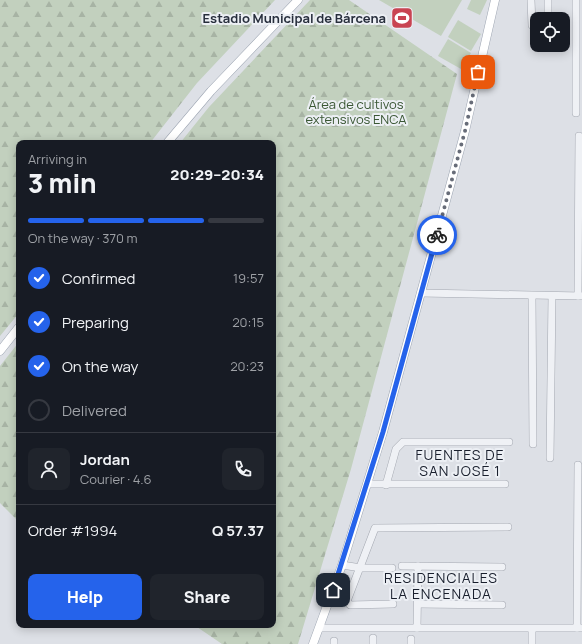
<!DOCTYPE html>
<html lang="en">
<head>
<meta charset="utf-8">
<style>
	body { margin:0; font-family:Manrope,sans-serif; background:#20242c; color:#f1f3f6; height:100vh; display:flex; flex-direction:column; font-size:15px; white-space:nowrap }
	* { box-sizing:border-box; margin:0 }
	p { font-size:13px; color:#9ea1a6 }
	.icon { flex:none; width:22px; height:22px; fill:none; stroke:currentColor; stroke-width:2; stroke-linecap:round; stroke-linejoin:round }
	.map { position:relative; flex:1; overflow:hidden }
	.sheet { position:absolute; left:16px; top:140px; width:260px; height:488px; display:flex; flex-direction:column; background:#171b24; border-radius:8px; box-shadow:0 2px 10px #0003 }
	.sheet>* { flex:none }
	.fabs { position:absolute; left:530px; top:12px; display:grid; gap:8px }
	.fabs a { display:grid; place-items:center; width:40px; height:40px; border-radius:8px; background:#171b24; box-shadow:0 2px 10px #0003; font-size:20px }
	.pin { position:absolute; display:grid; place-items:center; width:34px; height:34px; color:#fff; margin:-17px; border-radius:8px; box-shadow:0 2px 6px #0006 }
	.courier { position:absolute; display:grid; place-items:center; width:40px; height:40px; margin:-20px; border:3px solid #2563eb; border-radius:50%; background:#fff; color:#222; box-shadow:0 1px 5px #0007 }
	.overview em { font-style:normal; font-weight:800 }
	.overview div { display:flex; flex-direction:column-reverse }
	.overview { display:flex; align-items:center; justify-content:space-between; height:68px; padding:0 12px }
	h1 { font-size:26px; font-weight:800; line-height:30px }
	.bar { display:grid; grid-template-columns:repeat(4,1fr); gap:6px 4px; align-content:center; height:48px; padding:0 12px }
	.bar i { height:5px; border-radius:3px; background:#363941 }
	.bar .current { background:#2563eb }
	.bar p { grid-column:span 4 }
	.line { display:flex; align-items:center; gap:10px; padding:0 12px; border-top:1px solid #363941 }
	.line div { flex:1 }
	.round { display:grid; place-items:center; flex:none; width:42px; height:42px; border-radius:8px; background:#20242c }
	ol { padding:0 12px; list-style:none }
	li { display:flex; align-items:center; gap:12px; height:44px }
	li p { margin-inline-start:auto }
	li .icon { padding:4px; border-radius:50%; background:#2563eb; color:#fff; stroke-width:4 }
	li:last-child { color:#9ea1a6 }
	li i { width:22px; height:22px; border:2px solid #363941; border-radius:50% }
	.action { display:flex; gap:8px; margin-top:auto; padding:8px 12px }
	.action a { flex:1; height:46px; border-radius:8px; background:#2563eb; color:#fff; font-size:16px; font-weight:800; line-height:46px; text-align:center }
	.action a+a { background:#20242c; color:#f1f3f6 }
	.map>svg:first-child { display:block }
</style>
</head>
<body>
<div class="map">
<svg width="582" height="644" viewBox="0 0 582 644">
	<defs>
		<pattern id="forest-firs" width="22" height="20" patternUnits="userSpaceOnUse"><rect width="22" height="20" fill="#c2d0be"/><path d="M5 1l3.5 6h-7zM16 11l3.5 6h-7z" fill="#a7b3a4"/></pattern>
	</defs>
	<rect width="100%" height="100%" fill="#dde0e6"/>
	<g fill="url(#forest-firs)">
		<polygon points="0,0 275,0 197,83 150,143 19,143 19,313 0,336"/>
		<polygon points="310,0 349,0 457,74 351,469 298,644 222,644 197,627 198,625 273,625 273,143 180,143 209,107"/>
		<polygon points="19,342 19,522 0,503 0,366"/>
	</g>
	<g fill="#c2d0be">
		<polygon points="379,0 462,0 441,36"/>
		<polygon points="471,0 487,0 480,15 467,9"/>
		<polygon points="458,20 481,34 471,51 448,37"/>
		<polygon points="448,39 471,53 461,69 438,56"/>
	</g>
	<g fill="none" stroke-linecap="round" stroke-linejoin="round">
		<g stroke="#a3a7b0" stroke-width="8">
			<g id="minor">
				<polyline points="531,0 532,25"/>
				<polyline points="548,0 548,19"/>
				<polyline points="576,113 576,0"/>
				<polyline points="421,293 582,296"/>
				<polyline points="532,296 533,444"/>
				<polyline points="578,296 579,136"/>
				<polyline points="550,458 552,296"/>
				<polyline points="367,484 505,484"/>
				<polyline points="386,485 396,449 403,442 509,442"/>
				<polyline points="342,565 361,568 392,568"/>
				<polyline points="402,566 502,567"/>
				<polyline points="393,604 350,605 347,601 375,528 508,527"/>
				<polyline points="418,604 502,605"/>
				<polyline points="321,628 582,628"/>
				<polyline points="417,628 418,566"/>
				<polyline points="577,628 578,465"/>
				<polyline points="532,629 532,644"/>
				<polyline points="373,638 373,644"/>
				<polyline points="411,639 411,644"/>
				<polyline points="334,641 334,644"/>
			</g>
		</g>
		<g stroke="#9ca4b1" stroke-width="9">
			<g id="major">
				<polyline points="167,143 211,91 298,0"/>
				<polyline points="0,351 19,327"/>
				<polyline points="313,644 342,565 383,432 465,131 495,0"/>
			</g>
		</g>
		<use href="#minor" stroke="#eff1f5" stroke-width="7"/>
		<use href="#major" stroke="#fff" stroke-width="8"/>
	</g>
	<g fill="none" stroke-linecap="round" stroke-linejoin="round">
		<polyline stroke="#676c78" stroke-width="4" stroke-dasharray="0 7.2" points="437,235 465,131 478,72"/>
		<polyline stroke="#2563eb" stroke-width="5" points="333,590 383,432 437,235"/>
	</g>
	<defs>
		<g id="stadium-square" transform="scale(1.15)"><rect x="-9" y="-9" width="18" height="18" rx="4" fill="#c94452" stroke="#eceff4"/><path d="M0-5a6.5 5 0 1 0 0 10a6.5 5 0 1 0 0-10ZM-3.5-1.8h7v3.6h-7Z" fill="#fff"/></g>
	</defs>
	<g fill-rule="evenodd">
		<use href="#stadium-square" x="402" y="18"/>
	</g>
	<g text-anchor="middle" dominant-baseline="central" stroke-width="4" stroke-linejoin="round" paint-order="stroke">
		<g font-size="13" font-weight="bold" fill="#272e3c" stroke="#eceff4" text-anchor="end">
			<text x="386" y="18">Estadio Municipal de Bárcena</text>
		</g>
		<g font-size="13" fill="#3a5734" stroke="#eceff4">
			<text x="356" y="104">Área de cultivos<tspan x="356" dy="15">extensivos ENCA</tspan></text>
		</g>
		<g font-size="14" letter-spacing="1" fill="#191f2d" stroke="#eceff4">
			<text x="460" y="454">FUENTES DE<tspan x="460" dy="16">SAN JOSÉ 1</tspan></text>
			<text x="441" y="577">RESIDENCIALES<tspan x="441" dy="16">LA ENCENADA</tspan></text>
		</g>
	</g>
</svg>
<div class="fabs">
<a><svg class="icon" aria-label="locate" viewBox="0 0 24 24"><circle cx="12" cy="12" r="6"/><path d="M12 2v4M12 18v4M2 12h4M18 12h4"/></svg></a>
</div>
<div class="pin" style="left:478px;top:72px;background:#ea580c"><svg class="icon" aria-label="bag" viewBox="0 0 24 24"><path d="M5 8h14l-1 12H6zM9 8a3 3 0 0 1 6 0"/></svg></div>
<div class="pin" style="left:333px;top:590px;background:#1f2937"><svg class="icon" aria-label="home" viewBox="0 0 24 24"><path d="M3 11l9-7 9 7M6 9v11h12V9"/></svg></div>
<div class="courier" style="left:437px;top:235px"><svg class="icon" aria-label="bike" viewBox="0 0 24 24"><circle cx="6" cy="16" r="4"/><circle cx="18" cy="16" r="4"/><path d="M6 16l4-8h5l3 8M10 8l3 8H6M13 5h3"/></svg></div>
<section class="sheet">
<div class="overview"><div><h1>3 min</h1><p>Arriving in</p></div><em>20:29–20:34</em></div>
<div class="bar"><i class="current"></i><i class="current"></i><i class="current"></i><i></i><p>On the way · 370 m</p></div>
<ol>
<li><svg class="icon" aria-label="check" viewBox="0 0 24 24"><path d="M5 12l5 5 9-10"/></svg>Confirmed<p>19:57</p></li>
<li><svg class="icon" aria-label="check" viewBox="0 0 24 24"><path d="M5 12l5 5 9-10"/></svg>Preparing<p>20:15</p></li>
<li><svg class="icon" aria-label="check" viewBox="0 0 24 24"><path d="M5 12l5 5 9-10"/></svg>On the way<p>20:23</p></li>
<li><i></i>Delivered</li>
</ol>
<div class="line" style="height:72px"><a class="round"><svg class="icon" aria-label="person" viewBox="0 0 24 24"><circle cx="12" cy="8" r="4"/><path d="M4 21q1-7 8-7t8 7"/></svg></a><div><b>Jordan</b><p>Courier · 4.6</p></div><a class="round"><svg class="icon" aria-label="phone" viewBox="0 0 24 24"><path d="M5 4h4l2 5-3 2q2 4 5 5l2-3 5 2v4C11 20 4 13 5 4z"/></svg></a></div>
<div class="line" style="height:52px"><div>Order #1994</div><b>Q 57.37</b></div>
<div class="action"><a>Help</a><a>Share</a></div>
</section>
</div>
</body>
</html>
